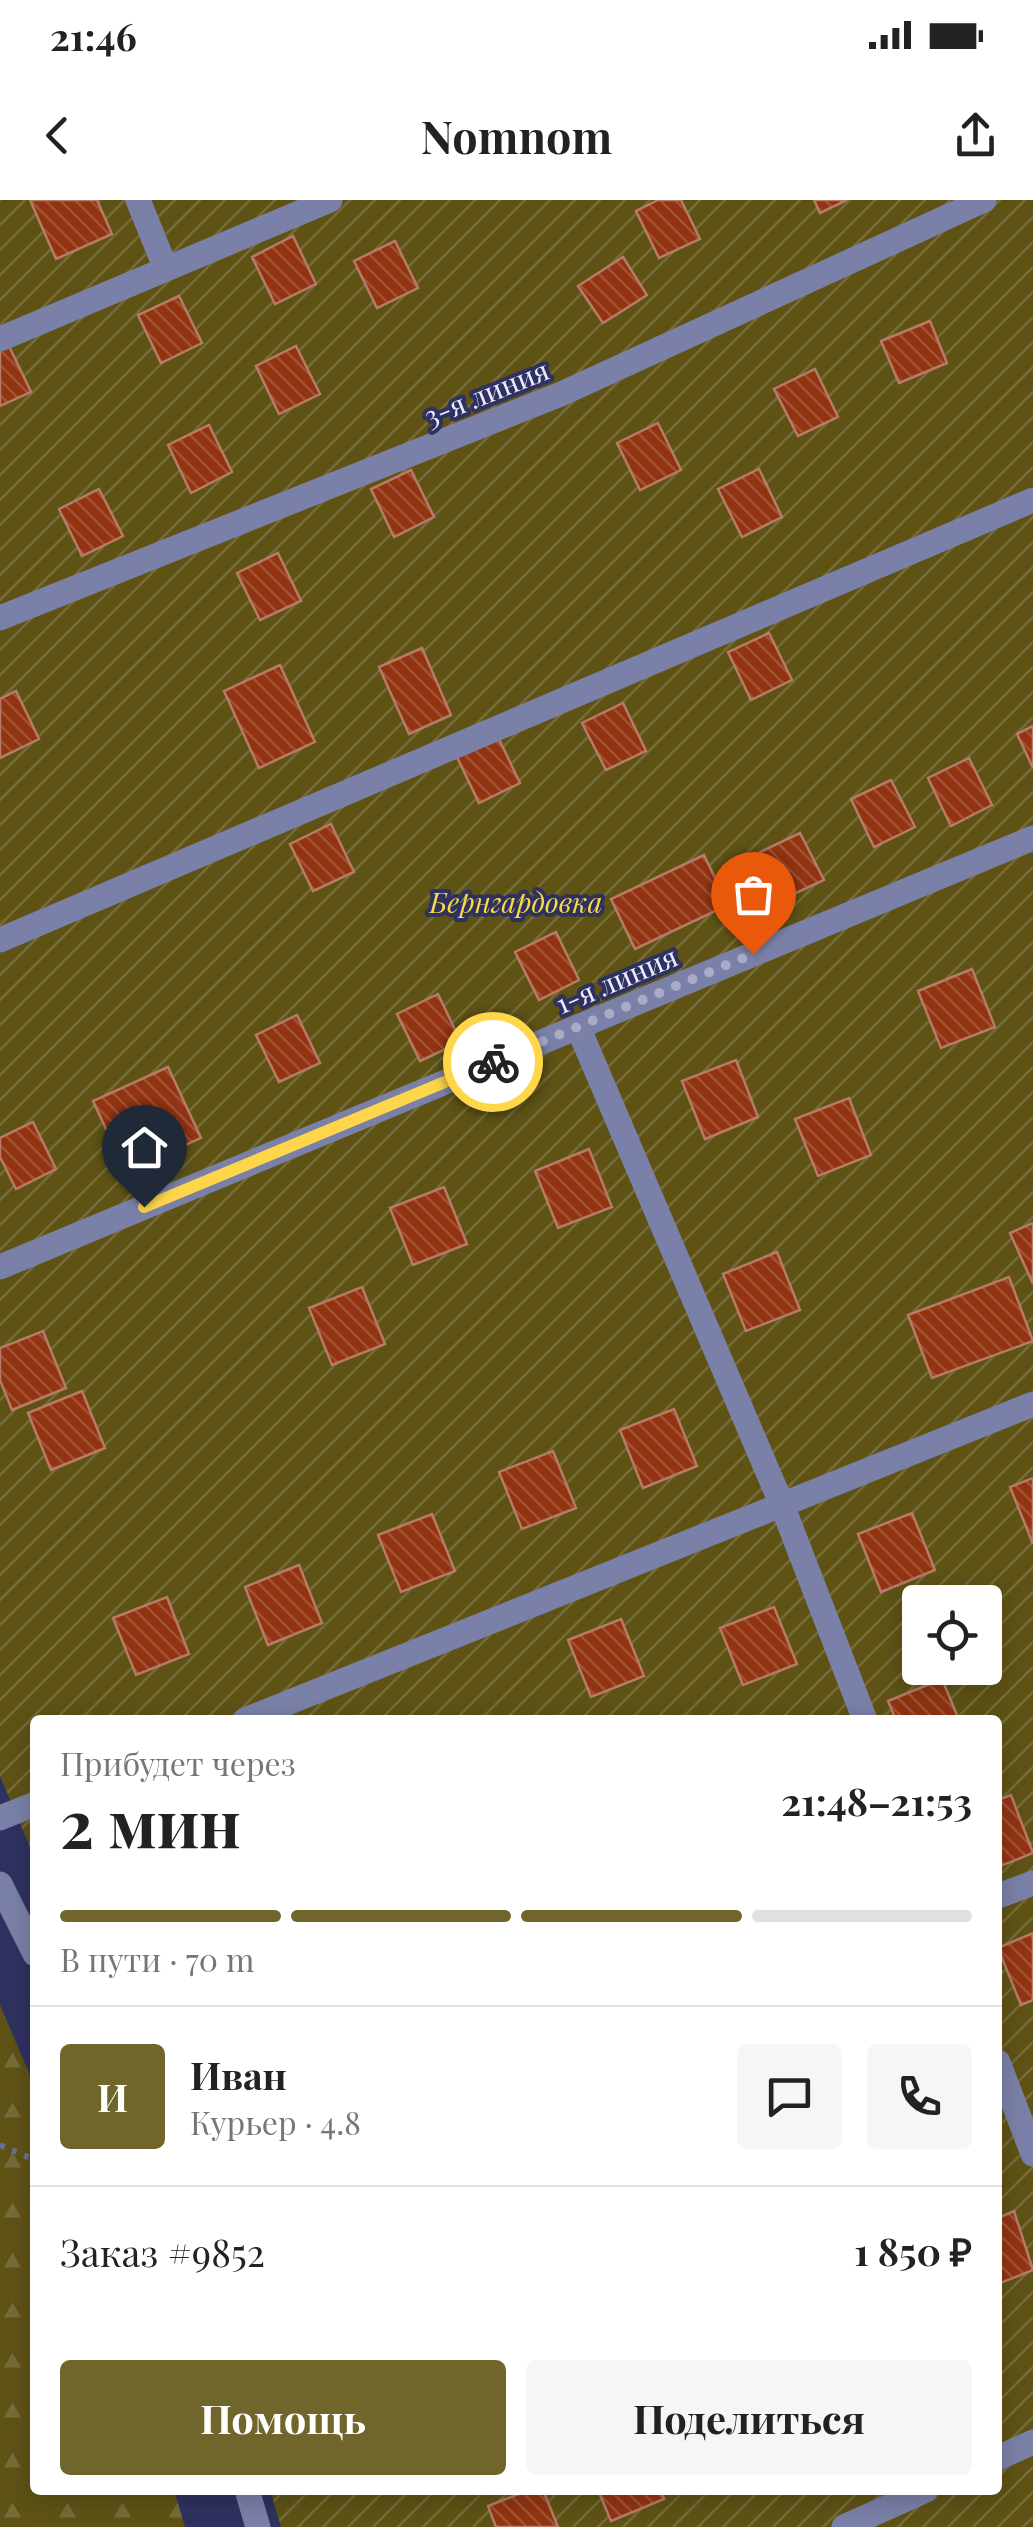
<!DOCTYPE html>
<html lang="ru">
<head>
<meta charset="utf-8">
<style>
	body { margin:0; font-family:"Playfair Display",serif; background:#f6f6f6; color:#222; height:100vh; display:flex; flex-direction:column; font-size:38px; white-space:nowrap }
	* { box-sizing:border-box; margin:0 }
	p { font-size:32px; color:#767676 }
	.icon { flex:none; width:55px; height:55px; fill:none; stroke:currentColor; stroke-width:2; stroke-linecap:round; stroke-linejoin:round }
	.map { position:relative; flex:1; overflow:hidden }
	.side { position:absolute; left:30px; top:1515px; width:972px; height:780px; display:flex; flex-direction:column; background:#fff; border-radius:10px; box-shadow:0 5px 25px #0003 }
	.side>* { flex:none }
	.buttons { position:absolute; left:902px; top:1385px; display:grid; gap:20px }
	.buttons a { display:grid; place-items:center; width:100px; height:100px; border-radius:10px; background:#fff; box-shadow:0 5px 25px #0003; font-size:50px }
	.pin { position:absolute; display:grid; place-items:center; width:85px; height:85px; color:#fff; margin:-102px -42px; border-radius:50% 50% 50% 0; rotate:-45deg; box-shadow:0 0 10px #0007 }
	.pin .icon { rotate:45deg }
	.courier { position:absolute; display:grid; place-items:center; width:100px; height:100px; margin:-50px; border:8px solid #ffd54a; border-radius:50%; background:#fff; color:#222; box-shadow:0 2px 12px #0007 }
	.headline em { font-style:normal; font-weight:700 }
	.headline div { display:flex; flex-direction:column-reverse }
	.headline { display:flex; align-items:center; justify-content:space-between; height:170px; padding:0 30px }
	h1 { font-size:65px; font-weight:700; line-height:75px }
	.bar { display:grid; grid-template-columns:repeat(4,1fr); gap:15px 10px; align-content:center; height:120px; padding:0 30px }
	.bar i { height:12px; border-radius:8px; background:#e0e0e0 }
	.bar .selected { background:#70662b }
	.bar p { grid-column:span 4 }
	.line { display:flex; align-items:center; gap:25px; padding:0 30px; border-top:2px solid #e0e0e0 }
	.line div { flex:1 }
	.round { display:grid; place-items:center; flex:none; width:105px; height:105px; border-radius:10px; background:#f6f6f6 }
	.action { display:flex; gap:20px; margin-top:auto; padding:20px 30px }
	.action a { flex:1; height:115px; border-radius:10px; background:#70662b; color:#fff; font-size:40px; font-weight:700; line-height:115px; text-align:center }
	.action a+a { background:#f6f6f6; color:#222 }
	.status { display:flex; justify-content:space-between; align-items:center; height:70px; padding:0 50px; background:#fff; direction:ltr }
	.status svg { height:28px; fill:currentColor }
	header { display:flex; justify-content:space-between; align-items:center; height:130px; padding:0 30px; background:#fff; font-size:45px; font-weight:700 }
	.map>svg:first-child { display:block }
</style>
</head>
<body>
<div class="status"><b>21:46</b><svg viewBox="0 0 49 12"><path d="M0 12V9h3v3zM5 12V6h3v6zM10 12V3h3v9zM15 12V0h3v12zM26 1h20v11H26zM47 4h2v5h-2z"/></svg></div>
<header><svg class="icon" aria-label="back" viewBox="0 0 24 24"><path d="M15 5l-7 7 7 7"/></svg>Nomnom<svg class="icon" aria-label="share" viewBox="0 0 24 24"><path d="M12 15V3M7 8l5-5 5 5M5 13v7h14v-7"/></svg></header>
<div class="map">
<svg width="1033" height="2327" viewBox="0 0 1033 2327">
	<defs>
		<pattern id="forest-firs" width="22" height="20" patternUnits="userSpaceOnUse" patternTransform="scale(2.5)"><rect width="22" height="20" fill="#5e5315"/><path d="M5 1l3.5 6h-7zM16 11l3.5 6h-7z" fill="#756c38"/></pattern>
		<pattern id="garden-furrows" width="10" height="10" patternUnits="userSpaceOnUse" patternTransform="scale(2.5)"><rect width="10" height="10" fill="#5e5315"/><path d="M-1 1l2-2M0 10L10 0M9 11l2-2" fill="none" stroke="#756c38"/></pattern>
		<pattern id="building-back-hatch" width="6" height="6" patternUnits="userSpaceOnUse" patternTransform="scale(2.5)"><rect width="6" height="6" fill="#923411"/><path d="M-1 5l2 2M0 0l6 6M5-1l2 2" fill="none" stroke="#a15235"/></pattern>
	</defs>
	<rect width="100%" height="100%" fill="#2f3160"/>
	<polygon fill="url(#forest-firs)" points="0,1805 35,1887 35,2290 174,2290 185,2327 0,2327"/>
	<path fill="url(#garden-furrows)" fill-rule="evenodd" d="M0,0H1033V2327H281L270,2290H998V1520H35V1659L0,1576ZM920,1402H985V1468H920Z"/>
	<g fill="url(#building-back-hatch)" stroke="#b77b68" stroke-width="2.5">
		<polygon points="30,0 97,0 112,34 56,59"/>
		<polygon points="658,0 681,0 700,39 659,58 636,11"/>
		<polygon points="814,0 847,0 820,13"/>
		<polygon points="293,36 316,84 275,104 252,57"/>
		<polygon points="395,41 418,88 377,108 354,61"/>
		<polygon points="623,57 647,95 603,123 578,86"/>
		<polygon points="179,96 202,143 161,163 138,115"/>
		<polygon points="930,121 947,163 899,183 881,141"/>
		<polygon points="8,144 31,192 0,206 0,148"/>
		<polygon points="296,146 320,194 279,214 256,166"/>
		<polygon points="815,169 838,217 798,236 774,189"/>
		<polygon points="658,223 681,270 640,290 617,243"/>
		<polygon points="209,225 232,272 191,293 168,245"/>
		<polygon points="759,269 782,317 742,337 718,289"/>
		<polygon points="411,270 434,317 394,337 371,289"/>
		<polygon points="99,289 123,336 82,356 59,309"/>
		<polygon points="278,353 301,401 260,420 237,373"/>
		<polygon points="769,433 792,480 751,500 728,452"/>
		<polygon points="422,448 451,515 409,534 379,467"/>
		<polygon points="280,465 315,542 259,568 224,491"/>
		<polygon points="16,491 39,539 0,558 0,499"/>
		<polygon points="623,503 646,551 606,570 582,523"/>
		<polygon points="1033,526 1033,568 1017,534"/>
		<polygon points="497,535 520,583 479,603 456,555"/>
		<polygon points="969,558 992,605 951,626 928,578"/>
		<polygon points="891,580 915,627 874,647 851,599"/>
		<polygon points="331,624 354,672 313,691 290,644"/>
		<polygon points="800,633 824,680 783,699 760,652"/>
		<polygon points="704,655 728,705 635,749 611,699"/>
		<polygon points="556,732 579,780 539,800 515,752"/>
		<polygon points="972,769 995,827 941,848 918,791"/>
		<polygon points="438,794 461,842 420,861 397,814"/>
		<polygon points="297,815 320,863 279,882 256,835"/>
		<polygon points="736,860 758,917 705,939 682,881"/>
		<polygon points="168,867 201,938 126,972 93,901"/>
		<polygon points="849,898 871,955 818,976 795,919"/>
		<polygon points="33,922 56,969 16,989 0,957 0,938"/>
		<polygon points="589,949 612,1007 558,1028 535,971"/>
		<polygon points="444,987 467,1044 413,1065 390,1008"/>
		<polygon points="1033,1023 1033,1084 1010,1033"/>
		<polygon points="777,1052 800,1110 746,1131 723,1074"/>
		<polygon points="1009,1077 1033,1141 932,1178 908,1115"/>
		<polygon points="362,1087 385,1144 332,1165 309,1108"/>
		<polygon points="43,1131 66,1188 12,1210 0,1180 0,1148"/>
		<polygon points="82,1191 105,1248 51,1270 28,1213"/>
		<polygon points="674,1209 697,1266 643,1288 620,1230"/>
		<polygon points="553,1251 576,1308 522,1329 499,1272"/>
		<polygon points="1033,1278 1033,1344 1010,1287"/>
		<polygon points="912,1313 935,1370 881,1392 858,1334"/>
		<polygon points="432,1314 455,1371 401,1392 378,1335"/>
		<polygon points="299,1365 322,1423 268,1445 245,1387"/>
		<polygon points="167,1397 189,1454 136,1475 113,1418"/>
		<polygon points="774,1407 797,1464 743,1485 720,1428"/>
		<polygon points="621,1419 644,1476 591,1497 568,1440"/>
		<polygon points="942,1479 959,1520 896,1520 888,1501"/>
		<polygon points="1011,1595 1033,1653 998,1667 998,1600"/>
		<polygon points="1033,1733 1033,1800 1021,1805 998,1748"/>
		<polygon points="1014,2011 1033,2070 998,2084 998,2018"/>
		<polygon points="529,2290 543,2290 558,2327 496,2327 488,2306"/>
		<polygon points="598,2290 661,2290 664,2299 611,2321"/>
	</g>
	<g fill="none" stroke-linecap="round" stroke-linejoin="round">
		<polyline stroke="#6b6d93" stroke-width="6" stroke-dasharray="5 8" stroke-linecap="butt" points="0,1945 35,1960"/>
		<g stroke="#7b80a8" stroke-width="25">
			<polyline points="138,0 166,69"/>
			<polyline points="0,139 330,0"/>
			<polyline points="0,418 561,194 984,0"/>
			<polyline points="0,740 1033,300"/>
			<polyline points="578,827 782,1305 865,1520"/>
			<polyline points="0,1067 1033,638"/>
			<polyline points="245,1520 1033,1204"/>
			<polyline points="0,1618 35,1604"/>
			<polyline points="0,1684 35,1754"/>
			<polyline points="998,1696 1033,1683"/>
			<polyline points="998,1862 1033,1954"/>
			<polyline points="998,2258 1033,2242"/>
			<polyline points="247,2290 258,2327"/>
			<polyline points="844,2327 926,2290"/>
		</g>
	</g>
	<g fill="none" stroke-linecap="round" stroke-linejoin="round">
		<polyline stroke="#a9abc7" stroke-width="10" stroke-dasharray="0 18" points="493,862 753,754"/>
		<polyline stroke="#ffd54a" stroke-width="12" points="144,1007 493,862"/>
	</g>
	<g text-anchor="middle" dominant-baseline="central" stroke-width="8" stroke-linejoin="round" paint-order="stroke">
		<g font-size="28" fill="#eaedff" stroke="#2f3160">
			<text transform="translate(486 192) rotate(-22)">3-я линия</text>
			<text transform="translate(616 779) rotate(-23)">1-я линия</text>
		</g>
		<g font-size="28" font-style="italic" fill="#f7dc44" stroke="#2f3160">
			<text x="516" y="701">Бернгардовка</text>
		</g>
	</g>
</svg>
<div class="buttons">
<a><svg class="icon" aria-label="locate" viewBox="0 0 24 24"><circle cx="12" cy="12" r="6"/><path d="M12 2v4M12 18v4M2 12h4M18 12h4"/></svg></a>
</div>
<div class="pin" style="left:753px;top:754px;background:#ea580c"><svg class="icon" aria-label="bag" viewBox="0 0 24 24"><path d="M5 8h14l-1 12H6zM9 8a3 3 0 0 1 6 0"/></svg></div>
<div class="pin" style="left:144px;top:1007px;background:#1f2937"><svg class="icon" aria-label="home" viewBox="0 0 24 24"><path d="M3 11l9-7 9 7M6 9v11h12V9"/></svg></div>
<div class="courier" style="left:493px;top:862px"><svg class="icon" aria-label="bike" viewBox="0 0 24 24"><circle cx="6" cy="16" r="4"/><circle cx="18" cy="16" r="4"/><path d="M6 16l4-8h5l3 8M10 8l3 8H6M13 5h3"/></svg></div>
<section class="side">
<div class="headline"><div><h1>2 мин</h1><p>Прибудет через</p></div><em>21:48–21:53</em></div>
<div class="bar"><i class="selected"></i><i class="selected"></i><i class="selected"></i><i></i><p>В пути · 70 m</p></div>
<div class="line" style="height:180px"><b class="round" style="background:#70662b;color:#fff">И</b><div><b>Иван</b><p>Курьер · 4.8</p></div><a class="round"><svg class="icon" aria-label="chat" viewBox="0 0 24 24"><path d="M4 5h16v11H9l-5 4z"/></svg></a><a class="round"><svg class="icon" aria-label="phone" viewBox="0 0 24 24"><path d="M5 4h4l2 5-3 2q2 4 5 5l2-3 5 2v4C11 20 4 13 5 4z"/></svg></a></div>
<div class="line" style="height:130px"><div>Заказ #9852</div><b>1 850 ₽</b></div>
<div class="action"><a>Помощь</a><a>Поделиться</a></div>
</section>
</div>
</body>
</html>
